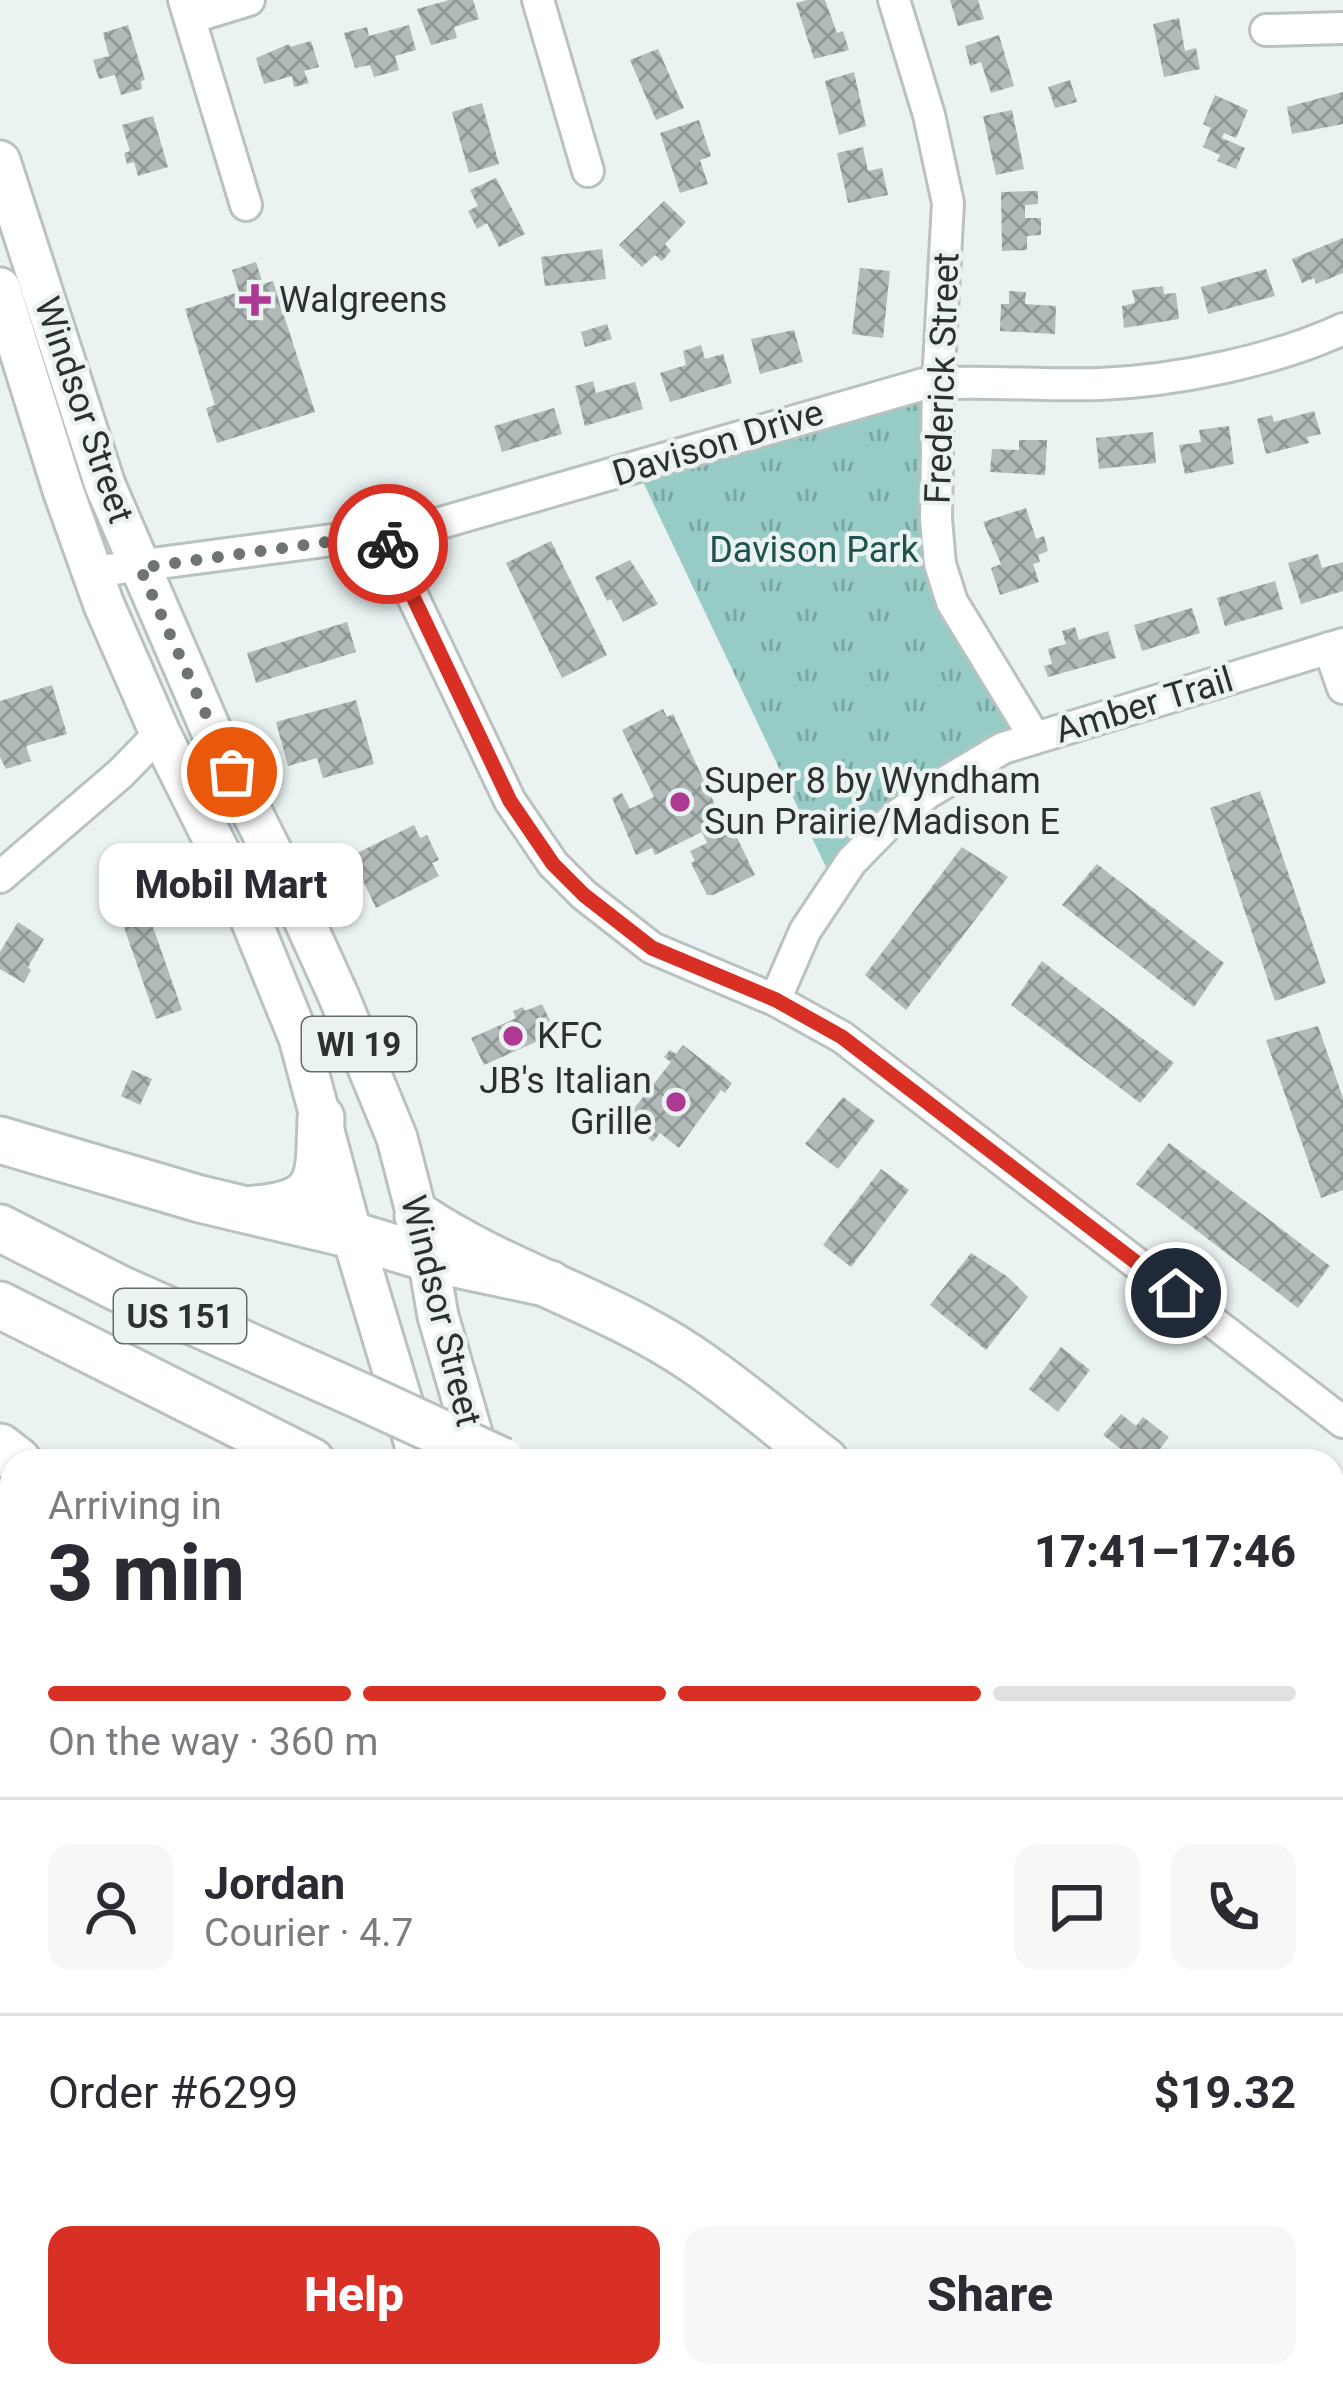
<!DOCTYPE html>
<html lang="en">
<head>
<meta charset="utf-8">
<style>
	body { margin:0; font-family:Roboto,sans-serif; background:#f7f7f7; color:#2b2b33; height:100vh; display:flex; flex-direction:column; font-size:45px; white-space:nowrap }
	* { box-sizing:border-box; margin:0 }
	p { font-size:39px; color:#7c7c81 }
	.icon { flex:none; width:66px; height:66px; fill:none; stroke:currentColor; stroke-width:2; stroke-linecap:round; stroke-linejoin:round }
	.map { position:relative; flex:1; overflow:hidden }
	.panel { position:absolute; left:0px; top:1449px; width:1344px; height:939px; display:flex; flex-direction:column; background:#fff; border-radius:36px 36px 0 0; box-shadow:0 3px 9px #0004 }
	.panel>* { flex:none }
	.pin { position:absolute; display:grid; place-items:center; width:102px; height:102px; color:#fff; margin:-51px; border:6px solid #fff; border-radius:50%; box-shadow:0 3px 12px #0007 }
	.courier { position:absolute; display:grid; place-items:center; width:120px; height:120px; margin:-60px; border:9px solid #d93025; border-radius:50%; background:#fff; color:#222; box-shadow:0 3px 15px #0007 }
	.bubble { position:absolute; height:84px; border-radius:24px; background:#fff; box-shadow:0 3px 9px #0004; font-size:39px; font-weight:800; line-height:84px; text-align:center }
	.summary em { font-style:normal; font-weight:800 }
	.summary div { display:flex; flex-direction:column-reverse }
	.summary { display:flex; align-items:center; justify-content:space-between; height:204px; padding:0 48px }
	h1 { font-size:78px; font-weight:800; line-height:90px }
	.bar { display:grid; grid-template-columns:repeat(4,1fr); gap:18px 12px; align-content:center; height:144px; padding:0 48px }
	.bar i { height:15px; border-radius:9px; background:#e1e1e2 }
	.bar .active { background:#d93025 }
	.bar p { grid-column:span 4 }
	.line { display:flex; align-items:center; gap:30px; padding:0 48px; border-top:3px solid #e1e1e2 }
	.line div { flex:1 }
	.round { display:grid; place-items:center; flex:none; width:126px; height:126px; border-radius:24px; background:#f7f7f7 }
	.primary-button { display:flex; gap:24px; margin-top:auto; padding:24px 48px }
	.primary-button a { flex:1; height:138px; border-radius:24px; background:#d93025; color:#fff; font-size:48px; font-weight:800; line-height:138px; text-align:center }
	.primary-button a+a { background:#f7f7f7; color:#2b2b33 }
	.map>svg:first-child { display:block }
</style>
</head>
<body>
<div class="map">
<svg width="1343" height="2386" viewBox="0 0 1343 2386">
	<defs>
		<pattern id="park-tufts" width="24" height="20" patternUnits="userSpaceOnUse" patternTransform="scale(3)"><rect width="24" height="20" fill="#97cbc6"/><path d="M3 7l-1-3M5 7V3M7 7l1-3M15 17l-1-3M17 17v-4M19 17l1-3" fill="none" stroke="#7ba5a1"/></pattern>
		<pattern id="water-rules" width="6" height="5" patternUnits="userSpaceOnUse" patternTransform="scale(3)"><rect width="6" height="5" fill="#73aea9"/><path d="M0 2.5h6" fill="none" stroke="#5f8e8a"/></pattern>
		<pattern id="building-cross-hatch" width="8" height="8" patternUnits="userSpaceOnUse" patternTransform="scale(3)"><rect width="8" height="8" fill="#b1bab9"/><path d="M0 0l8 8M0 8l8-8" fill="none" stroke="#909897"/></pattern>
	</defs>
	<rect width="100%" height="100%" fill="#eaf3f2"/>
	<polygon fill="url(#park-tufts)" points="924,384 940,564 1035,738 1003,748 835,886 636,467"/>
	<polygon fill="url(#water-rules)" points="0,2013 12,2021 12,2376 311,2376 291,2386 0,2386"/>
	<g fill="url(#building-cross-hatch)">
		<polygon points="449,0 473,0 479,19 454,27 457,38 431,45 417,9"/>
		<polygon points="807,0 825,0 837,33 843,31 849,50 814,59 796,3"/>
		<polygon points="950,0 978,0 984,19 958,26"/>
		<polygon points="1179,18 1185,51 1196,48 1200,69 1164,77 1153,24"/>
		<polygon points="128,25 145,80 141,81 142,89 121,95 115,75 99,79 93,60 109,56 103,33"/>
		<polygon points="409,25 416,50 395,56 399,70 374,77 370,65 355,68 344,33 367,27 369,36"/>
		<polygon points="999,35 1014,86 991,93 981,62 970,66 965,46"/>
		<polygon points="311,41 319,67 304,71 309,83 294,87 292,76 264,84 256,58 289,44 290,47"/>
		<polygon points="658,49 684,108 656,120 630,60"/>
		<polygon points="854,72 866,126 839,135 825,81"/>
		<polygon points="1070,80 1077,102 1055,108 1048,87"/>
		<polygon points="1343,92 1343,124 1292,134 1287,107"/>
		<polygon points="1215,95 1248,110 1236,138 1224,133 1222,138 1245,148 1236,169 1217,161 1220,155 1203,147 1211,128 1203,124"/>
		<polygon points="482,103 499,164 469,173 452,112"/>
		<polygon points="1012,110 1024,169 996,175 983,116"/>
		<polygon points="153,116 168,167 138,176 134,162 127,164 124,153 130,151 122,125"/>
		<polygon points="699,120 711,156 700,160 708,184 680,193 660,133"/>
		<polygon points="863,147 868,171 882,168 888,195 848,203 837,153"/>
		<polygon points="496,178 525,234 499,247 487,223 477,229 468,211 478,206 470,190"/>
		<polygon points="1038,191 1038,204 1025,205 1025,218 1041,218 1041,235 1027,236 1027,250 1002,251 1001,192"/>
		<polygon points="664,201 686,222 665,244 671,251 662,261 655,255 642,267 619,245"/>
		<polygon points="1343,238 1343,273 1316,284 1314,278 1302,283 1292,259"/>
		<polygon points="602,249 606,279 545,286 541,257"/>
		<polygon points="256,262 263,284 273,281 315,412 217,443 206,408 215,405 185,309 239,292 232,270"/>
		<polygon points="860,268 890,271 883,338 852,334"/>
		<polygon points="1266,269 1275,296 1208,314 1201,287"/>
		<polygon points="1163,286 1164,294 1176,293 1179,319 1124,328 1122,306 1135,303 1132,290"/>
		<polygon points="1009,291 1026,292 1025,304 1056,306 1055,334 1000,331 1001,304 1009,304"/>
		<polygon points="607,324 612,339 585,347 581,332"/>
		<polygon points="794,330 803,362 760,374 751,339"/>
		<polygon points="701,345 705,359 723,354 732,383 670,402 660,373 686,365 683,351"/>
		<polygon points="593,381 596,393 635,382 643,409 585,426 575,386"/>
		<polygon points="554,408 562,434 502,452 494,426"/>
		<polygon points="1314,411 1321,434 1307,437 1309,443 1266,454 1257,419 1272,415 1274,422"/>
		<polygon points="1229,426 1234,464 1185,474 1179,445 1201,442 1199,430"/>
		<polygon points="1153,432 1156,463 1099,469 1096,438"/>
		<polygon points="1019,440 1047,440 1045,475 990,472 992,449 1019,450"/>
		<polygon points="1026,508 1036,539 1044,536 1048,551 1038,555 1040,562 1033,564 1039,582 1000,595 991,568 1001,564 983,522"/>
		<polygon points="551,541 607,655 562,678 506,563"/>
		<polygon points="1318,554 1322,568 1343,562 1343,591 1301,604 1288,563"/>
		<polygon points="630,560 658,604 623,622 611,599 607,601 595,577"/>
		<polygon points="1275,581 1283,609 1225,626 1217,598"/>
		<polygon points="1192,608 1200,633 1142,651 1134,625"/>
		<polygon points="347,622 356,652 256,683 247,653"/>
		<polygon points="1075,627 1079,640 1108,631 1116,658 1048,677 1044,666 1052,664 1048,649 1066,644 1062,631"/>
		<polygon points="52,685 67,734 26,746 31,761 6,769 0,757 0,701"/>
		<polygon points="356,700 374,764 323,778 317,758 288,766 276,722"/>
		<polygon points="663,709 667,717 673,714 725,826 730,823 755,875 713,895 707,895 691,863 695,861 690,851 707,843 702,832 655,855 652,848 636,855 612,798 622,793 630,809 654,797 622,730"/>
		<polygon points="1260,791 1326,983 1275,1001 1210,808"/>
		<polygon points="414,825 420,838 427,835 439,860 432,863 439,876 376,908 351,856"/>
		<polygon points="962,847 1008,877 906,1010 865,975"/>
		<polygon points="1097,864 1224,963 1194,1007 1062,905"/>
		<polygon points="139,887 182,1010 156,1019 113,896"/>
		<polygon points="18,922 44,939 28,967 31,970 24,983 0,969 0,952"/>
		<polygon points="1042,961 1174,1063 1140,1103 1011,1005"/>
		<polygon points="542,1004 556,1033 484,1065 471,1038 516,1018 513,1011 523,1007 525,1011"/>
		<polygon points="1318,1026 1343,1098 1343,1190 1321,1198 1266,1040"/>
		<polygon points="683,1045 732,1083 725,1093 721,1090 679,1148 660,1133 653,1142 646,1136 653,1127 632,1111 671,1062 664,1057 670,1050 676,1054"/>
		<polygon points="132,1070 152,1079 140,1105 121,1096"/>
		<polygon points="843,1097 875,1121 838,1169 805,1144"/>
		<polygon points="1169,1143 1330,1266 1298,1308 1136,1184"/>
		<polygon points="881,1169 909,1190 851,1267 823,1245"/>
		<polygon points="971,1253 1008,1277 1028,1297 986,1350 930,1305"/>
		<polygon points="1061,1347 1090,1370 1058,1412 1029,1389"/>
		<polygon points="1121,1414 1136,1426 1143,1417 1169,1437 1151,1461 1136,1461 1103,1435"/>
		<polygon points="1343,1509 1343,1605 1336,1599 1332,1603 1332,1524"/>
		<polygon points="12,1609 12,1704 4,1707 0,1697 0,1613"/>
	</g>
	<g fill="none" stroke-linecap="round" stroke-linejoin="round">
		<g stroke="#b9c2c1" stroke-width="36">
			<g id="minor">
				<polyline points="184,0 246,205"/>
				<polyline points="538,0 588,171"/>
				<polyline points="894,0 929,115 948,203 938,383 936,519 940,564 952,602 1035,738"/>
				<polyline points="190,18 249,0"/>
				<polyline points="1266,30 1343,28"/>
				<polyline points="383,534 510,801 553,864 584,895 652,948 775,1000 842,1037 1343,1422"/>
				<path d="M92,572L423,528L924,384C983,380 1041,386 1100,384C1175,381 1274,361 1343,329"/>
				<polyline points="1329,648 1343,688"/>
				<polyline points="0,877 121,773 160,733"/>
				<polyline points="775,1000 805,931 851,862 893,819 929,792 1003,748 1343,644"/>
				<polyline points="0,1905 12,1901"/>
				<polyline points="1332,2149 1343,2146"/>
				<polyline points="1128,2376 1132,2386"/>
			</g>
		</g>
		<g stroke="#b9c2c1" stroke-width="45">
			<g id="major">
				<polyline points="0,161 105,485 214,737 285,878 339,997 397,1138 428,1258 438,1316 480,1461"/>
				<polyline points="0,288 63,490 104,605 160,733 240,893 299,1038 352,1235 420,1461"/>
				<polyline points="766,2376 769,2386"/>
			</g>
		</g>
		<g stroke="#b9c2c1" stroke-width="51">
			<g id="highway">
				<polyline points="0,1140 200,1199 352,1235 428,1258 550,1284"/>
				<path d="M255,1209C324,1203 319,1179 321,1118"/>
				<path d="M418,1216C501,1272 602,1300 686,1355C735,1387 779,1426 825,1461"/>
				<polyline points="0,1228 120,1289 363,1397"/>
				<polyline points="0,1305 311,1461"/>
				<polyline points="0,1447 18,1461"/>
				<polyline points="1332,1823 1343,1829"/>
				<polyline points="1332,1939 1343,1944"/>
			</g>
		</g>
		<use href="#minor" stroke="#fff" stroke-width="30"/>
		<use href="#major" stroke="#fff" stroke-width="39"/>
		<use href="#highway" stroke="#fff" stroke-width="45"/>
		<g stroke="#b9c2c1" stroke-width="51" stroke-linecap="butt">
			<polyline id="highway-bridge" points="363,1397 502,1461"/>
		</g>
		<use href="#highway-bridge" stroke="#fff" stroke-width="45"/>
	</g>
	<g fill="none" stroke-linecap="round" stroke-linejoin="round">
		<polyline stroke="#6e7473" stroke-width="12" stroke-dasharray="0 21.6" points="232,772 140,568 383,534 388,544"/>
		<polyline stroke="#d93025" stroke-width="15" points="388,544 510,801 553,864 584,895 652,948 776,1000 842,1037 1176,1293"/>
	</g>
	<g fill="#ae3992" stroke="#eaf3f2" stroke-width="4.5">
		<path d="M249 282h12v12h12v12h-12v12h-12v-12h-12v-12h12z"/>
		<circle cx="680" cy="802" r="12"/>
		<circle cx="513" cy="1036" r="12"/>
		<circle cx="676" cy="1102" r="12"/>
	</g>
	<g text-anchor="middle" dominant-baseline="central" stroke-width="9" stroke-linejoin="round" paint-order="stroke">
		<g fill="#eaf3f2" stroke="#656a6a" stroke-width="3">
			<rect x="302" y="1017" width="114" height="54" rx="9"/>
			<rect x="114" y="1289" width="132" height="54" rx="9"/>
		</g>
		<g font-size="33" font-weight="bold" fill="#2c302f">
			<text x="359" y="1044">WI 19</text>
			<text x="180" y="1316">US 151</text>
		</g>
		<g font-size="36" fill="#2c302f" stroke="#eaf3f2" text-anchor="start">
			<text x="279" y="300">Walgreens</text>
			<text x="704" y="781">Super 8 by Wyndham<tspan x="704" dy="41">Sun Prairie/Madison E</tspan></text>
			<text x="537" y="1036">KFC</text>
			<text x="652" y="1081" text-anchor="end">JB's Italian<tspan x="652" dy="41">Grille</tspan></text>
		</g>
		<g font-size="36" fill="#2c302f" stroke="#eaf3f2">
			<text transform="translate(942 378) rotate(-88)">Frederick Street</text>
			<text transform="translate(84 410) rotate(71)">Windsor Street</text>
			<text transform="translate(718 443) rotate(-17)">Davison Drive</text>
			<text transform="translate(1144 705) rotate(-17)">Amber Trail</text>
			<text transform="translate(441 1311) rotate(76)">Windsor Street</text>
		</g>
		<g font-size="36" fill="#1e524f" stroke="#eaf3f2">
			<text x="814" y="550">Davison Park</text>
		</g>
	</g>
</svg>
<div class="pin" style="left:232px;top:772px;background:#ea580c"><svg class="icon" aria-label="bag" viewBox="0 0 24 24"><path d="M5 8h14l-1 12H6zM9 8a3 3 0 0 1 6 0"/></svg></div>
<div class="pin" style="left:1176px;top:1293px;background:#1f2937"><svg class="icon" aria-label="home" viewBox="0 0 24 24"><path d="M3 11l9-7 9 7M6 9v11h12V9"/></svg></div>
<div class="courier" style="left:388px;top:544px"><svg class="icon" aria-label="bike" viewBox="0 0 24 24"><circle cx="6" cy="16" r="4"/><circle cx="18" cy="16" r="4"/><path d="M6 16l4-8h5l3 8M10 8l3 8H6M13 5h3"/></svg></div>
<div class="bubble" style="left:99px;top:843px;width:264px">Mobil Mart</div>
<section class="panel">
<div class="summary"><div><h1>3 min</h1><p>Arriving in</p></div><em>17:41–17:46</em></div>
<div class="bar"><i class="active"></i><i class="active"></i><i class="active"></i><i></i><p>On the way · 360 m</p></div>
<div class="line" style="height:216px"><a class="round"><svg class="icon" aria-label="person" viewBox="0 0 24 24"><circle cx="12" cy="8" r="4"/><path d="M4 21q1-7 8-7t8 7"/></svg></a><div><b>Jordan</b><p>Courier · 4.7</p></div><a class="round"><svg class="icon" aria-label="chat" viewBox="0 0 24 24"><path d="M4 5h16v11H9l-5 4z"/></svg></a><a class="round"><svg class="icon" aria-label="phone" viewBox="0 0 24 24"><path d="M5 4h4l2 5-3 2q2 4 5 5l2-3 5 2v4C11 20 4 13 5 4z"/></svg></a></div>
<div class="line" style="height:156px"><div>Order #6299</div><b>$19.32</b></div>
<div class="primary-button"><a>Help</a><a>Share</a></div>
</section>
</div>
</body>
</html>
